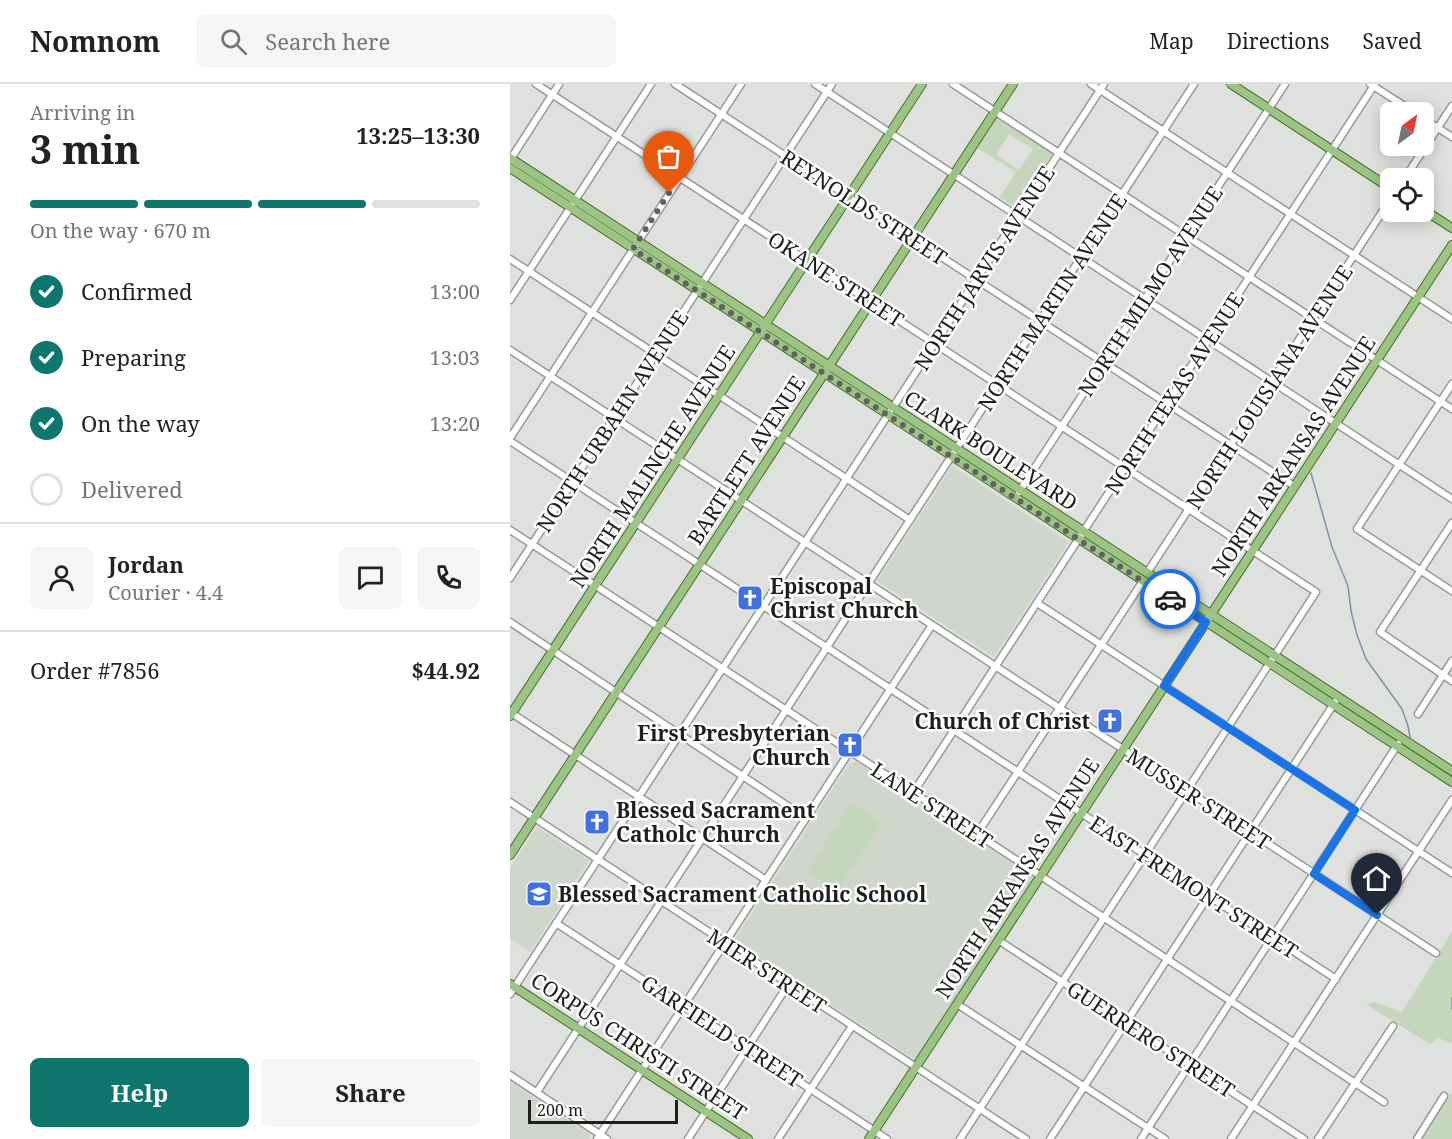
<!DOCTYPE html>
<html lang="en">
<head>
<meta charset="utf-8">
<style>
	body { margin:0; font-family:"Noto Serif",serif; background:#f6f6f6; color:#222; height:100vh; display:flex; flex-direction:column; font-size:22px; white-space:nowrap }
	* { box-sizing:border-box; margin:0 }
	p { font-size:20px; color:#767676 }
	.icon { flex:none; width:33px; height:33px; fill:none; stroke:currentColor; stroke-width:2; stroke-linecap:round; stroke-linejoin:round }
	.map { position:relative; flex:1; overflow:hidden }
	.drawer { display:flex; flex-direction:column; background:#fff; width:510px }
	.drawer>* { flex:none }
	.needle { width:39px; rotate:33deg }
	.tools { position:absolute; left:870px; top:18px; display:grid; gap:12px }
	.tools a { display:grid; place-items:center; width:54px; height:54px; border-radius:9px; background:#fff; box-shadow:0 3px 15px #0003; font-size:30px }
	.scale { position:absolute; left:18px; bottom:15px; width:150px; box-sizing:border-box; padding-left:6px; border:3px solid #1e1e1d; border-top:0; font-size:16px; line-height:21px; white-space:nowrap; color:#1e1e1d; -webkit-text-stroke:4px #fff; paint-order:stroke }
	.pin { position:absolute; display:grid; place-items:center; width:51px; height:51px; color:#fff; margin:-62px -26px; border-radius:50% 50% 50% 0; rotate:-45deg; box-shadow:0 0 6px #0007 }
	.pin .icon { rotate:45deg }
	.courier { position:absolute; display:grid; place-items:center; width:60px; height:60px; margin:-30px; border:4px solid #1a73e8; border-radius:50%; background:#fff; color:#222; box-shadow:0 2px 8px #0007 }
	.headline em { font-style:normal; font-weight:700 }
	.headline div { display:flex; flex-direction:column-reverse }
	.headline { display:flex; align-items:center; justify-content:space-between; height:102px; padding:0 30px }
	h1 { font-size:39px; font-weight:700; line-height:45px }
	.bar { display:grid; grid-template-columns:repeat(4,1fr); gap:9px 6px; align-content:center; height:72px; padding:0 30px }
	.bar i { height:8px; border-radius:4px; background:#e0e0e0 }
	.bar .on { background:#0f766e }
	.bar p { grid-column:span 4 }
	.line { display:flex; align-items:center; gap:15px; padding:0 30px; border-top:2px solid #e0e0e0 }
	.line div { flex:1 }
	.round { display:grid; place-items:center; flex:none; width:63px; height:63px; border-radius:9px; background:#f6f6f6 }
	ol { padding:0 30px; list-style:none }
	li { display:flex; align-items:center; gap:18px; height:66px }
	li p { margin-inline-start:auto }
	li .icon { padding:6px; border-radius:50%; background:#0f766e; color:#fff; stroke-width:4 }
	li:last-child { color:#767676 }
	li i { width:33px; height:33px; border:3px solid #e0e0e0; border-radius:50% }
	.action { display:flex; gap:12px; margin-top:auto; padding:12px 30px }
	.action a { flex:1; height:69px; border-radius:9px; background:#0f766e; color:#fff; font-size:24px; font-weight:700; line-height:69px; text-align:center }
	.action a+a { background:#f6f6f6; color:#222 }
	header { display:flex; align-items:center; gap:36px; box-sizing:border-box; height:84px; padding:0 30px; background:#fff; border-bottom:2px solid #e0e0e0 }
	header strong { font-size:28px }
	nav { display:flex; gap:33px; margin-inline-start:auto; font-size:21px }
	.search { width:420px; height:54px; background:#f6f6f6; display:flex; align-items:center; gap:15px; box-sizing:border-box; padding:0 21px; border-radius:9px; color:#767676; font-size:22px }
	main { display:flex; flex:1; min-height:0 }
	.map>svg:first-child { display:block }
</style>
</head>
<body>
<header>
<strong>Nomnom</strong>
<div class="search"><svg class="icon" aria-label="search" viewBox="0 0 24 24"><circle cx="10" cy="10" r="6"/><path d="M15 15l6 6"/></svg>Search here</div>
<nav><a>Map</a><a>Directions</a><a>Saved</a></nav>
</header>
<main>
<section class="drawer">
<div class="headline"><div><h1>3 min</h1><p>Arriving in</p></div><em>13:25–13:30</em></div>
<div class="bar"><i class="on"></i><i class="on"></i><i class="on"></i><i></i><p>On the way · 670 m</p></div>
<ol>
<li><svg class="icon" aria-label="check" viewBox="0 0 24 24"><path d="M5 12l5 5 9-10"/></svg>Confirmed<p>13:00</p></li>
<li><svg class="icon" aria-label="check" viewBox="0 0 24 24"><path d="M5 12l5 5 9-10"/></svg>Preparing<p>13:03</p></li>
<li><svg class="icon" aria-label="check" viewBox="0 0 24 24"><path d="M5 12l5 5 9-10"/></svg>On the way<p>13:20</p></li>
<li><i></i>Delivered</li>
</ol>
<div class="line" style="height:108px"><a class="round"><svg class="icon" aria-label="person" viewBox="0 0 24 24"><circle cx="12" cy="8" r="4"/><path d="M4 21q1-7 8-7t8 7"/></svg></a><div><b>Jordan</b><p>Courier · 4.4</p></div><a class="round"><svg class="icon" aria-label="chat" viewBox="0 0 24 24"><path d="M4 5h16v11H9l-5 4z"/></svg></a><a class="round"><svg class="icon" aria-label="phone" viewBox="0 0 24 24"><path d="M5 4h4l2 5-3 2q2 4 5 5l2-3 5 2v4C11 20 4 13 5 4z"/></svg></a></div>
<div class="line" style="height:78px"><div>Order #7856</div><b>$44.92</b></div>
<div class="action"><a>Help</a><a>Share</a></div>
</section>
<div class="map">
<svg width="942" height="1055" viewBox="0 0 942 1055">
	<rect width="100%" height="100%" fill="#dee1dd"/>
	<g fill="#cfd6cc">
		<polygon points="442,382 559,458 484,573 367,497"/>
		<polygon points="347,678 525,794 405,976 227,859 225,855 339,680"/>
		<polygon points="27,743 79,777 20,868 0,854 0,784"/>
		<polygon points="0,998 81,1051 79,1055 0,1055"/>
	</g>
	<g fill="#c4d6bb" fill-rule="evenodd">
		<path d="M488,34L540,67L542,70L508,125L490,113L506,88L466,63L484,35ZM499,50L523,65L509,86L486,71Z"/>
		<polygon points="342,719 372,739 327,807 297,787"/>
		<polygon points="942,848 942,959 928,954 920,960 857,921 865,918 892,928"/>
		<polygon points="942,1008 942,1055 912,1055 938,1013"/>
	</g>
	<g fill="none" stroke-linecap="round" stroke-linejoin="round">
		<g stroke="#8390ab" stroke-width="1.5">
			<polyline points="801,389 822,463 838,502 841,527 847,551 856,575 892,625 898,642 900,653"/>
			<polyline points="942,914 942,925"/>
		</g>
		<g stroke="#979a96" stroke-width="9">
			<g id="minor">
				<polyline points="26,0 806,508 450,1055"/>
				<polyline points="165,0 784,402"/>
				<polyline points="305,0 942,415"/>
				<polyline points="443,0 942,325"/>
				<polyline points="581,0 942,235"/>
				<polyline points="860,0 904,28"/>
				<polyline points="914,35 942,53"/>
				<polyline points="0,76 49,0"/>
				<polyline points="895,94 942,22"/>
				<polyline points="0,175 400,436"/>
				<polyline points="0,216 141,0"/>
				<polyline points="0,266 926,869"/>
				<polyline points="942,300 847,445 942,507"/>
				<polyline points="0,354 231,0"/>
				<polyline points="0,357 826,895"/>
				<polyline points="509,408 775,0"/>
				<polyline points="942,439 870,548 942,597"/>
				<polyline points="0,446 467,750 874,1018"/>
				<polyline points="637,489 880,116"/>
				<polyline points="0,494 322,0"/>
				<polyline points="527,519 942,789"/>
				<path d="M0,538C99,603 197,669 296,734"/>
				<polyline points="0,628 256,796"/>
				<polyline points="908,630 942,577"/>
				<polyline points="403,709 865,0"/>
				<polyline points="0,718 516,1055"/>
				<polyline points="467,750 633,497"/>
				<polyline points="46,839 377,1055"/>
				<polyline points="488,856 794,1055"/>
				<polyline points="0,910 594,0"/>
				<polyline points="447,920 655,1055"/>
				<polyline points="0,991 97,1055"/>
				<polyline points="27,1008 684,0"/>
				<polyline points="87,1055 422,541"/>
				<polyline points="178,1055 278,901"/>
				<polyline points="268,1055 342,942"/>
				<polyline points="540,1055 825,618"/>
				<polyline points="631,1055 888,660"/>
				<polyline points="721,1055 942,716"/>
				<polyline points="808,1055 883,942"/>
				<polyline points="907,1055 934,1012"/>
			</g>
		</g>
		<g stroke="#46702c" stroke-width="10">
			<g id="major">
				<polyline points="721,0 880,104"/>
				<polyline points="0,74 942,687"/>
				<polyline points="0,84 942,698"/>
				<polyline points="914,126 942,144"/>
				<polyline points="0,632 412,0"/>
				<polyline points="0,771 503,0"/>
				<polyline points="0,900 238,1055"/>
				<polyline points="359,1055 942,161"/>
			</g>
		</g>
		<use href="#minor" stroke="#fff" stroke-width="6"/>
		<use href="#major" stroke="#9dc485" stroke-width="8"/>
	</g>
	<g fill="none" stroke-linecap="round" stroke-linejoin="round">
		<polyline stroke="#616260" stroke-width="6" stroke-dasharray="0 10.8" points="159,109 123,165 660,515"/>
		<polyline stroke="#1a73e8" stroke-width="8" points="660,515 696,538 654,602 845,726 804,790 867,831"/>
	</g>
	<defs>
		<g id="church-square" transform="scale(1.35)"><rect x="-9" y="-9" width="18" height="18" rx="4" fill="#4070e1" stroke="#fff"/><path d="M-1.2-6h2.4v3.5h3.3v2.4h-3.3V6h-2.4V-.1h-3.3v-2.4h3.3Z" fill="#fff"/></g>
		<g id="school-square" transform="scale(1.35)"><rect x="-9" y="-9" width="18" height="18" rx="4" fill="#4070e1" stroke="#fff"/><path d="M0-5L7-2L0 1L-7-2ZM-4 1L0 2.5L4 1V4Q0 6-4 4Z" fill="#fff"/></g>
	</defs>
	<g fill-rule="evenodd">
		<use href="#church-square" x="240" y="514"/>
		<use href="#church-square" x="600" y="637"/>
		<use href="#church-square" x="340" y="661"/>
		<use href="#church-square" x="87" y="738"/>
		<use href="#school-square" x="29" y="810"/>
	</g>
	<g text-anchor="middle" dominant-baseline="central" stroke-width="5" stroke-linejoin="round" paint-order="stroke">
		<g font-size="21" fill="#1e1e1d" stroke="#fff">
			<text transform="translate(354 123) rotate(33)">REYNOLDS STREET</text>
			<text transform="translate(474 184) rotate(-57)">NORTH JARVIS AVENUE</text>
			<text transform="translate(326 195) rotate(33)">OKANE STREET</text>
			<text transform="translate(640 207) rotate(-57)">NORTH MILMO AVENUE</text>
			<text transform="translate(542 218) rotate(-57)">NORTH MARTIN AVENUE</text>
			<text transform="translate(759 303) rotate(-57)">NORTH LOUISIANA AVENUE</text>
			<text transform="translate(664 309) rotate(-57)">NORTH TEXAS AVENUE</text>
			<text transform="translate(102 337) rotate(-57)">NORTH URBAHN AVENUE</text>
			<text transform="translate(481 366) rotate(33)">CLARK BOULEVARD</text>
			<text transform="translate(783 372) rotate(-57)">NORTH ARKANSAS AVENUE</text>
			<text transform="translate(236 376) rotate(-57)">BARTLETT AVENUE</text>
			<text transform="translate(142 382) rotate(-57)">NORTH MALINCHE AVENUE</text>
			<text transform="translate(689 715) rotate(33)">MUSSER STREET</text>
			<text transform="translate(422 721) rotate(33)">LANE STREET</text>
			<text transform="translate(507 794) rotate(-57)">NORTH ARKANSAS AVENUE</text>
			<text transform="translate(684 803) rotate(33)">EAST FREMONT STREET</text>
			<text transform="translate(257 887) rotate(33)">MIER STREET</text>
			<text transform="translate(212 947) rotate(33)">GARFIELD STREET</text>
			<text transform="translate(641 955) rotate(33)">GUERRERO STREET</text>
			<text transform="translate(129 962) rotate(33)">CORPUS CHRISTI STREET</text>
		</g>
		<g font-size="21" font-weight="bold" fill="#1e1e1d" stroke="#fff" text-anchor="start">
			<text x="260" y="502">Episcopal<tspan x="260" dy="24">Christ Church</tspan></text>
			<text x="580" y="637" text-anchor="end">Church of Christ</text>
			<text x="320" y="649" text-anchor="end">First Presbyterian<tspan x="320" dy="24">Church</tspan></text>
			<text x="106" y="726">Blessed Sacrament<tspan x="106" dy="24">Catholc Church</tspan></text>
			<text x="48" y="810">Blessed Sacrament Catholic School</text>
		</g>
	</g>
</svg>
<div class="tools">
<a><svg class="needle" viewBox="-14 -14 28 28"><path d="M0-13l5 13h-10z" fill="#e53935"/><path d="M0 13l5-13h-10z" fill="#767676"/></svg></a>
<a><svg class="icon" aria-label="locate" viewBox="0 0 24 24"><circle cx="12" cy="12" r="6"/><path d="M12 2v4M12 18v4M2 12h4M18 12h4"/></svg></a>
</div>
<div class="scale">200 m</div>
<div class="pin" style="left:159px;top:109px;background:#ea580c"><svg class="icon" aria-label="bag" viewBox="0 0 24 24"><path d="M5 8h14l-1 12H6zM9 8a3 3 0 0 1 6 0"/></svg></div>
<div class="pin" style="left:867px;top:831px;background:#1f2937"><svg class="icon" aria-label="home" viewBox="0 0 24 24"><path d="M3 11l9-7 9 7M6 9v11h12V9"/></svg></div>
<div class="courier" style="left:660px;top:515px"><svg class="icon" aria-label="car" viewBox="0 0 24 24"><path d="M5 17H2v-5l4-1 3-4h7l3 4 3 1v5h-3M9 17h6M6 11h13"/><circle cx="7" cy="17" r="2"/><circle cx="17" cy="17" r="2"/></svg></div>
</div>
</main>
</body>
</html>
